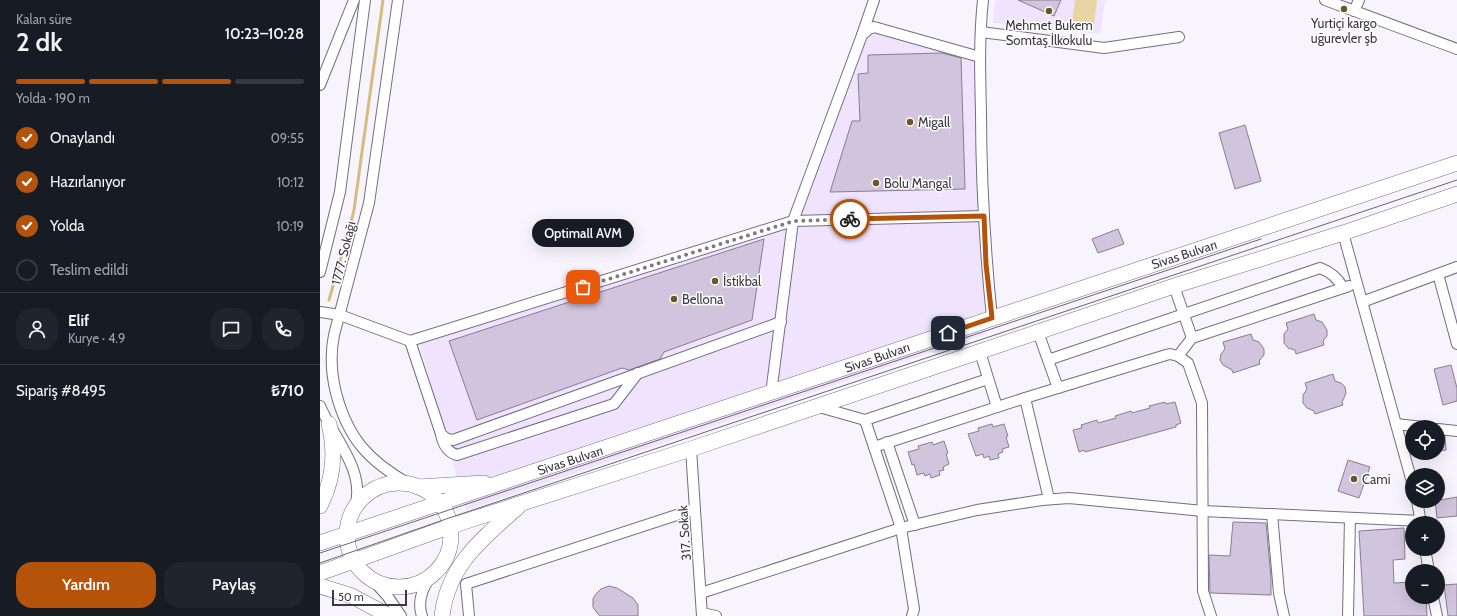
<!DOCTYPE html>
<html lang="tr">
<head>
<meta charset="utf-8">
<style>
	body { margin:0; font-family:Cabin,sans-serif; background:#20242c; color:#f1f3f6; height:100vh; display:flex; flex-direction:column; font-size:15px; white-space:nowrap }
	* { box-sizing:border-box; margin:0 }
	p { font-size:13px; color:#9ea1a6 }
	.icon { flex:none; width:22px; height:22px; fill:none; stroke:currentColor; stroke-width:2; stroke-linecap:round; stroke-linejoin:round }
	.map { position:relative; flex:1; overflow:hidden }
	.side { display:flex; flex-direction:column; background:#171b24; width:320px }
	.side>* { flex:none }
	.buttons { position:absolute; left:1085px; top:420px; display:grid; gap:8px }
	.buttons a { display:grid; place-items:center; width:40px; height:40px; border-radius:50%; background:#171b24; box-shadow:0 4px 16px #0002; font-size:20px }
	.scale { position:absolute; left:12px; bottom:10px; width:75px; box-sizing:border-box; padding-left:4px; border:2px solid #3d3943; border-top:0; font-size:11px; line-height:14px; white-space:nowrap; color:#3d3943; -webkit-text-stroke:3px #fff; paint-order:stroke }
	.pin { position:absolute; display:grid; place-items:center; width:34px; height:34px; color:#fff; margin:-17px; border-radius:8px; box-shadow:0 2px 6px #0006 }
	.courier { position:absolute; display:grid; place-items:center; width:40px; height:40px; margin:-20px; border:3px solid #b45309; border-radius:50%; background:#fff; color:#222; box-shadow:0 1px 5px #0007 }
	.bubble { position:absolute; height:28px; border-radius:14px; background:#171b24; box-shadow:0 4px 16px #0002; font-size:13px; font-weight:600; line-height:28px; text-align:center }
	.head em { font-style:normal; font-weight:600 }
	.head div { display:flex; flex-direction:column-reverse }
	.head { display:flex; align-items:center; justify-content:space-between; height:68px; padding:0 16px }
	h1 { font-size:26px; font-weight:600; line-height:30px }
	.bar { display:grid; grid-template-columns:repeat(4,1fr); gap:6px 4px; align-content:center; height:48px; padding:0 16px }
	.bar i { height:5px; border-radius:3px; background:#363941 }
	.bar .selected { background:#b45309 }
	.bar p { grid-column:span 4 }
	.line { display:flex; align-items:center; gap:10px; padding:0 16px; border-top:1px solid #363941 }
	.line div { flex:1 }
	.round { display:grid; place-items:center; flex:none; width:42px; height:42px; border-radius:16px; background:#20242c }
	ol { padding:0 16px; list-style:none }
	li { display:flex; align-items:center; gap:12px; height:44px }
	li p { margin-inline-start:auto }
	li .icon { padding:4px; border-radius:50%; background:#b45309; color:#fff; stroke-width:4 }
	li:last-child { color:#9ea1a6 }
	li i { width:22px; height:22px; border:2px solid #363941; border-radius:50% }
	.button { display:flex; gap:8px; margin-top:auto; padding:8px 16px }
	.button a { flex:1; height:46px; border-radius:16px; background:#b45309; color:#fff; font-size:16px; font-weight:600; line-height:46px; text-align:center }
	.button a+a { background:#20242c; color:#f1f3f6 }
	main { display:flex; flex:1; min-height:0 }
	.map>svg:first-child { display:block }
</style>
</head>
<body>
<main>
<section class="side">
<div class="head"><div><h1>2 dk</h1><p>Kalan süre</p></div><em>10:23–10:28</em></div>
<div class="bar"><i class="selected"></i><i class="selected"></i><i class="selected"></i><i></i><p>Yolda · 190 m</p></div>
<ol>
<li><svg class="icon" aria-label="check" viewBox="0 0 24 24"><path d="M5 12l5 5 9-10"/></svg>Onaylandı<p>09:55</p></li>
<li><svg class="icon" aria-label="check" viewBox="0 0 24 24"><path d="M5 12l5 5 9-10"/></svg>Hazırlanıyor<p>10:12</p></li>
<li><svg class="icon" aria-label="check" viewBox="0 0 24 24"><path d="M5 12l5 5 9-10"/></svg>Yolda<p>10:19</p></li>
<li><i></i>Teslim edildi</li>
</ol>
<div class="line" style="height:72px"><a class="round"><svg class="icon" aria-label="person" viewBox="0 0 24 24"><circle cx="12" cy="8" r="4"/><path d="M4 21q1-7 8-7t8 7"/></svg></a><div><b>Elif</b><p>Kurye · 4.9</p></div><a class="round"><svg class="icon" aria-label="chat" viewBox="0 0 24 24"><path d="M4 5h16v11H9l-5 4z"/></svg></a><a class="round"><svg class="icon" aria-label="phone" viewBox="0 0 24 24"><path d="M5 4h4l2 5-3 2q2 4 5 5l2-3 5 2v4C11 20 4 13 5 4z"/></svg></a></div>
<div class="line" style="height:52px"><div>Sipariş #8495</div><b>₺710</b></div>
<div class="button"><a>Yardım</a><a>Paylaş</a></div>
</section>
<div class="map">
<svg width="1137" height="616" viewBox="0 0 1137 616">
	<rect width="100%" height="100%" fill="#f8f4fe"/>
	<g fill="#efe3fd">
		<polygon points="675,0 785,0 780,34 673,23"/>
		<polygon points="547,25 659,58 665,334 146,510 98,338 471,221"/>
	</g>
	<polygon fill="#e9d5a4" points="755,0 777,0 774,24 752,22"/>
	<g fill="none" stroke-linecap="round" stroke-linejoin="round">
		<polyline stroke="#d5bc80" stroke-width="3" points="9,300 29,230 34,210 63,0"/>
	</g>
	<g fill="#d1c5de" stroke="#887d93">
		<polygon points="698,0 741,0 734,16"/>
		<polygon points="622,53 641,58 645,189 510,192 532,121 540,121 538,74 548,73 548,55"/>
		<polygon points="925,125 941,181 915,189 899,133"/>
		<polygon points="798,229 804,244 778,253 772,239"/>
		<polygon points="444,239 432,320 344,352 340,359 309,370 302,368 157,420 129,341"/>
		<polygon points="994,314 996,320 1002,322 1007,330 1007,336 1003,341 1004,345 976,354 975,350 968,348 964,343 964,334 968,329 966,323"/>
		<polygon points="931,334 933,340 939,342 944,349 944,355 939,361 940,364 913,373 912,370 903,365 900,360 901,354 905,349 903,342"/>
		<polygon points="1131,365 1137,388 1137,401 1123,405 1114,369"/>
		<polygon points="1013,374 1015,381 1021,383 1025,387 1026,393 1024,398 1022,402 1023,405 995,414 994,411 987,408 983,403 983,395 987,389 985,383"/>
		<polygon points="845,402 846,404 855,402 861,423 856,425 856,427 765,452 764,450 759,452 753,430 762,428 761,425 777,420 778,423 796,418 795,416 811,411 812,413 830,408 829,406"/>
		<polygon points="672,424 673,427 684,424 688,436 686,437 689,447 682,449 683,452 678,454 679,458 670,460 669,456 664,458 663,454 656,456 648,434 659,431 658,428"/>
		<polygon points="1118,436 1125,436 1126,450 1118,451"/>
		<polygon points="624,441 628,453 626,454 629,464 623,467 624,470 619,471 620,475 611,478 610,474 605,476 604,473 597,475 594,464 592,465 588,452 599,449 598,446 612,442 613,445"/>
		<polygon points="1028,460 1050,467 1039,498 1018,491"/>
		<polygon points="1137,497 1137,516 1117,518 1115,501"/>
		<polygon points="913,522 946,523 951,578 951,595 890,593 889,555 910,556"/>
		<polygon points="1084,528 1085,559 1073,560 1074,583 1092,582 1092,597 1106,597 1107,616 1044,616 1039,531"/>
		<polygon points="1137,584 1137,616 1128,616 1124,585"/>
		<polygon points="289,586 297,588 313,598 318,605 318,616 280,616 278,614 273,607 273,599 275,595 281,589"/>
	</g>
	<g fill="none" stroke-linecap="round" stroke-linejoin="round">
		<g stroke="#776c82" stroke-width="12">
			<g id="minor">
				<path d="M78,0L49,203L14,335C10,355 11,373 16,393C28,439 49,461 89,484"/>
				<path d="M663,0C659,37 660,75 661,112C661,181 665,249 672,318"/>
				<polyline points="1005,0 1137,49"/>
				<polyline points="1034,11 1039,0"/>
				<polyline points="661,32 784,48 859,37"/>
				<polyline points="542,35 554,0"/>
				<polyline points="0,85 34,0"/>
				<polyline points="1023,233 1092,482"/>
				<polyline points="0,272 20,192 45,0"/>
				<polyline points="1118,274 1137,344"/>
				<polyline points="854,286 872,338"/>
				<polyline points="1042,302 1137,267"/>
				<polyline points="0,312 20,315 90,341 473,221 664,216"/>
				<polyline points="718,332 738,388"/>
				<polyline points="90,341 121,434 127,439 133,440 461,322"/>
				<polyline points="660,352 677,407"/>
				<polyline points="858,356 872,338 1029,286"/>
				<path d="M728,360L1000,268C1011,272 1018,278 1023,288"/>
				<polyline points="451,394 473,221 542,35 549,29 554,27 660,57"/>
				<polyline points="705,398 729,499"/>
				<path d="M0,406C14,439 46,470 35,508"/>
				<polyline points="499,407 545,420 668,379"/>
				<polyline points="545,420 581,528 594,609 592,616"/>
				<polyline points="1076,424 1103,427"/>
				<polyline points="1118,429 1137,431"/>
				<path d="M121,434C123,445 127,452 137,455L294,404L318,373"/>
				<polyline points="567,442 595,525"/>
				<polyline points="554,447 705,398 846,355 850,354 858,356 868,363 882,403 883,591 891,616"/>
				<polyline points="371,449 382,616"/>
				<polyline points="1097,501 1101,523"/>
				<polyline points="952,514 959,593 964,616"/>
				<polyline points="1105,549 1109,571"/>
				<polyline points="53,580 68,597 81,616"/>
				<polyline points="381,593 581,528 657,510 722,500 749,498 883,511 1101,521"/>
				<polyline points="1113,597 1117,616"/>
				<polyline points="382,613 396,616"/>
				<path d="M102,616C97,602 102,589 110,577"/>
				<polyline points="149,616 146,584 375,509"/>
				<polyline points="1028,616 1030,518"/>
			</g>
		</g>
		<g stroke="#776c82" stroke-width="16">
			<g id="highway">
				<circle cx="79" cy="535" r="52"/>
				<polyline points="98,487 164,483"/>
				<path d="M0,506C14,479 16,452 9,424"/>
				<polyline points="0,543 1137,163"/>
				<polyline points="0,573 131,526 371,449 854,286 1023,233 1137,194"/>
				<polyline points="0,586 32,596 69,616"/>
				<path d="M122,616C128,565 162,539 198,507"/>
			</g>
		</g>
		<use href="#minor" stroke="#fff" stroke-width="10"/>
		<use href="#highway" stroke="#fff" stroke-width="15"/>
		<g stroke="#6a6670" stroke-width="1">
			<polyline points="0,553 941,239"/>
			<polyline points="0,563 129,518 1137,180"/>
		</g>
	</g>
	<g fill="none" stroke-linecap="round" stroke-linejoin="round">
		<polyline stroke="#7e7a84" stroke-width="4" stroke-dasharray="0 7.2" points="263,287 474,221 530,219"/>
		<polyline stroke="#b45309" stroke-width="5" points="530,219 664,216 666,264 672,318 628,333"/>
	</g>
	<g fill="#6a5726" stroke="#fff" stroke-width="1.5">
		<circle cx="1024" cy="9" r="4"/>
		<circle cx="729" cy="11" r="4"/>
		<circle cx="590" cy="122" r="4"/>
		<circle cx="556" cy="183" r="4"/>
		<circle cx="395" cy="281" r="4"/>
		<circle cx="354" cy="299" r="4"/>
		<circle cx="1034" cy="479" r="4"/>
	</g>
	<g text-anchor="middle" dominant-baseline="central" stroke-width="3" stroke-linejoin="round" paint-order="stroke">
		<g font-size="13" fill="#3d3943" stroke="#fff" text-anchor="start">
			<text x="1024" y="23" text-anchor="middle">Yurtiçi kargo<tspan x="1024" dy="15">uğurevler şb</tspan></text>
			<text x="729" y="25" text-anchor="middle">Mehmet Bukem<tspan x="729" dy="15">Somtaş İlkokulu</tspan></text>
			<text x="598" y="122">Migall</text>
			<text x="564" y="183">Bolu Mangal</text>
			<text x="403" y="281">İstikbal</text>
			<text x="362" y="299">Bellona</text>
			<text x="1042" y="479">Cami</text>
		</g>
		<g font-size="13" fill="#3d3943" stroke="#fff">
			<text transform="translate(23 253) rotate(-76)">1777. Sokağı</text>
			<text transform="translate(864 254) rotate(-18)">Sivas Bulvarı</text>
			<text transform="translate(557 357) rotate(-19)">Sivas Bulvarı</text>
			<text transform="translate(250 460) rotate(-18)">Sivas Bulvarı</text>
			<text transform="translate(364 533) rotate(-94)">317. Sokak</text>
		</g>
	</g>
</svg>
<div class="buttons">
<a><svg class="icon" aria-label="locate" viewBox="0 0 24 24"><circle cx="12" cy="12" r="6"/><path d="M12 2v4M12 18v4M2 12h4M18 12h4"/></svg></a>
<a><svg class="icon" aria-label="layers" viewBox="0 0 24 24"><path d="M12 4l9 5-9 5-9-5zM3 14l9 5 9-5"/></svg></a>
<a>+</a>
<a>−</a>
</div>
<div class="scale">50 m</div>
<div class="pin" style="left:263px;top:287px;background:#ea580c"><svg class="icon" aria-label="bag" viewBox="0 0 24 24"><path d="M5 8h14l-1 12H6zM9 8a3 3 0 0 1 6 0"/></svg></div>
<div class="pin" style="left:628px;top:333px;background:#1f2937"><svg class="icon" aria-label="home" viewBox="0 0 24 24"><path d="M3 11l9-7 9 7M6 9v11h12V9"/></svg></div>
<div class="courier" style="left:530px;top:219px"><svg class="icon" aria-label="bike" viewBox="0 0 24 24"><circle cx="6" cy="16" r="4"/><circle cx="18" cy="16" r="4"/><path d="M6 16l4-8h5l3 8M10 8l3 8H6M13 5h3"/></svg></div>
<div class="bubble" style="left:212px;top:219px;width:102px">Optimall AVM</div>
</div>
</main>
</body>
</html>
